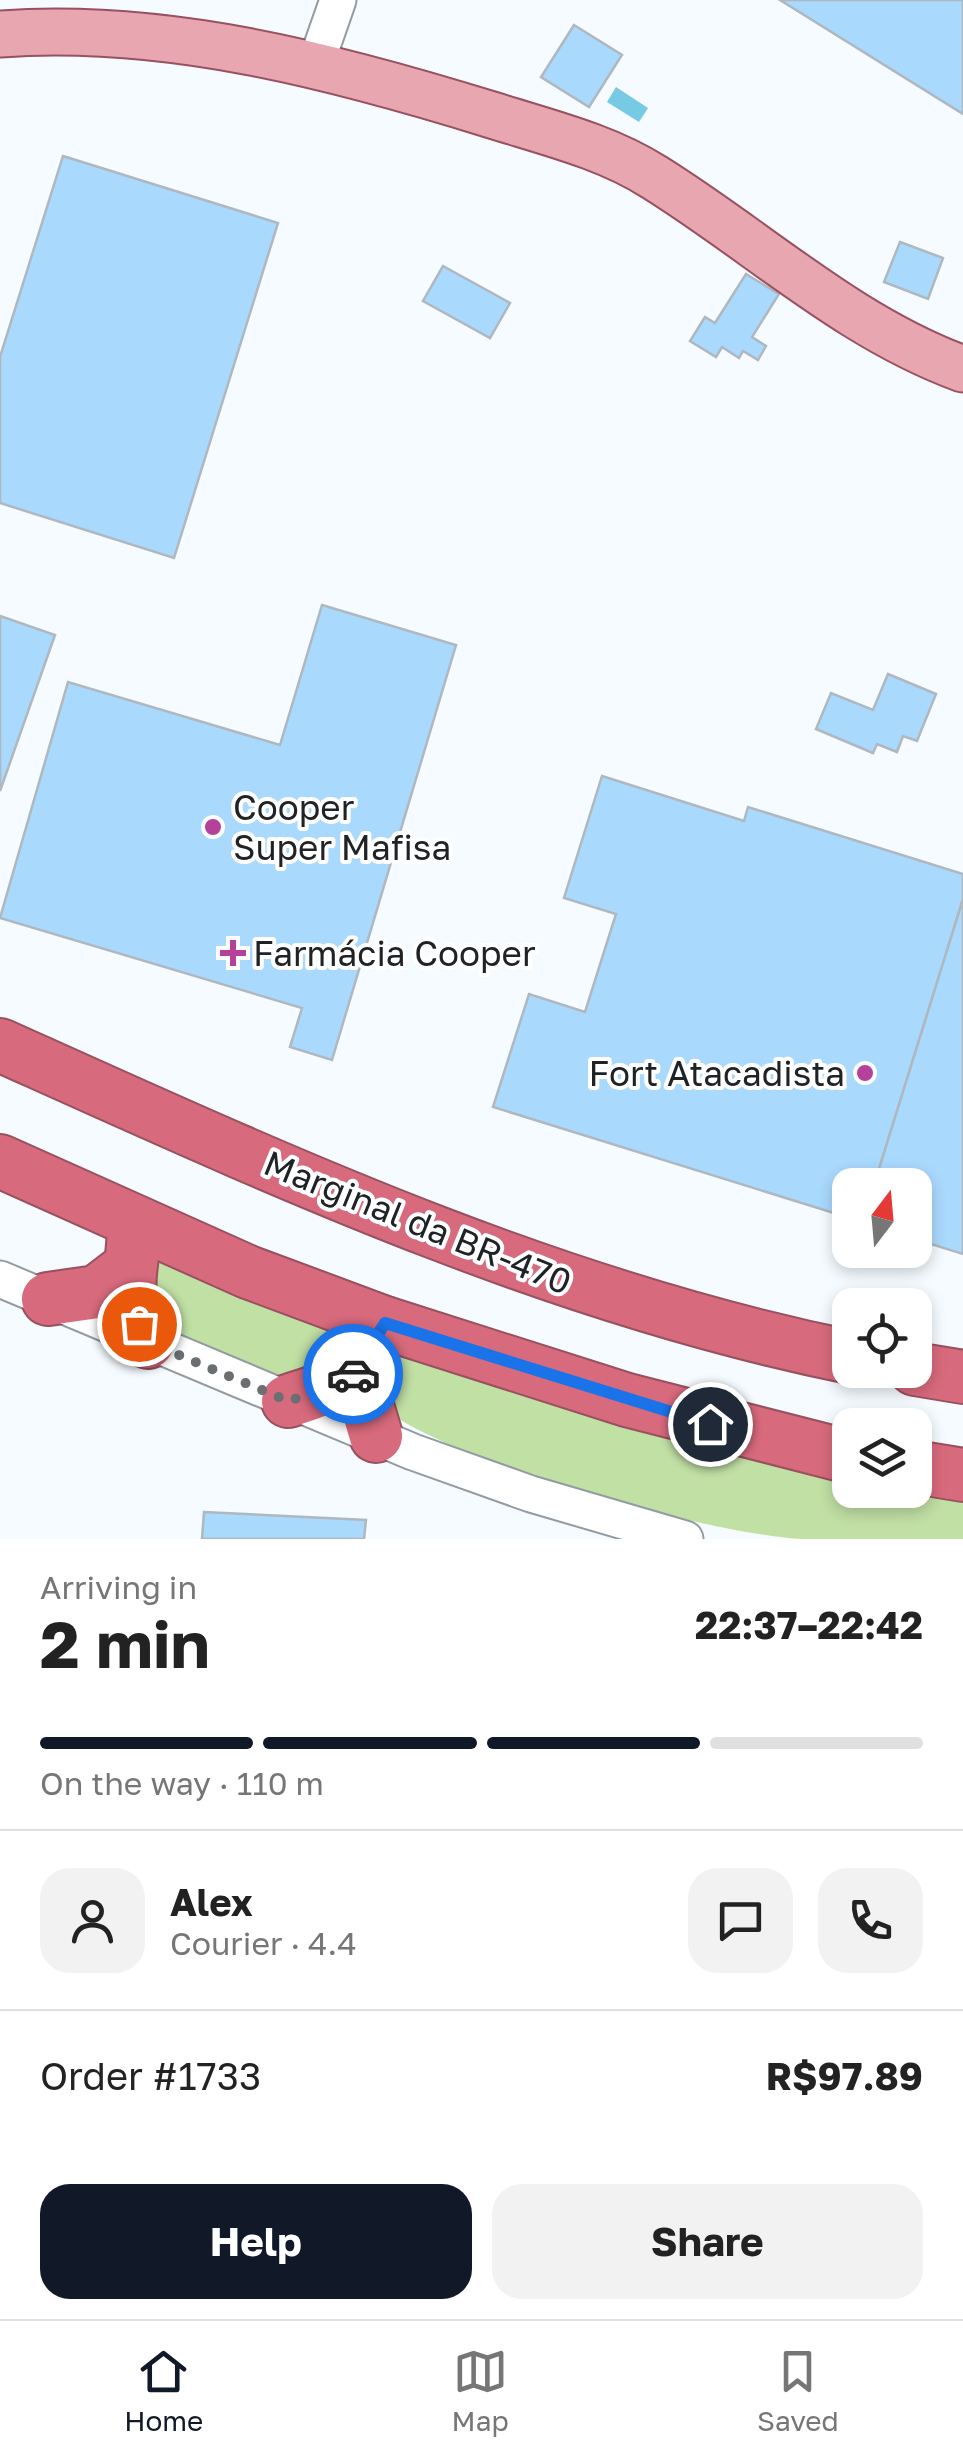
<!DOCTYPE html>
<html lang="en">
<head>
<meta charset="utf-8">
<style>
	body { margin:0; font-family:"Golos Text",sans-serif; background:#f2f2f2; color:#222; height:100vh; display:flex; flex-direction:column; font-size:38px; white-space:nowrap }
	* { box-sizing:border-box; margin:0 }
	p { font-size:32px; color:#767676 }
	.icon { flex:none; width:55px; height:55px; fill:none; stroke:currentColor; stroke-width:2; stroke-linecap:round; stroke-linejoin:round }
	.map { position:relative; height:1539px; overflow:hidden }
	.sheet { display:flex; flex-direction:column; background:#fff; flex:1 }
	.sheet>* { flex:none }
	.needle { width:65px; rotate:16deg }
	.tools { position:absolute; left:832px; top:1168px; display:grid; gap:20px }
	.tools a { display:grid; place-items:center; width:100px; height:100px; border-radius:20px; background:#fff; box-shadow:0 5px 15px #0003; font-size:50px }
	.pin { position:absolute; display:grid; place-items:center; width:85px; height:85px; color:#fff; margin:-42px; border:5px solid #fff; border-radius:50%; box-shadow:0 2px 10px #0007 }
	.courier { position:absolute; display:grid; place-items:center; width:100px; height:100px; margin:-50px; border:8px solid #1a73e8; border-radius:50%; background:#fff; color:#222; box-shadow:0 2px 12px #0007 }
	.head em { font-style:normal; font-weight:700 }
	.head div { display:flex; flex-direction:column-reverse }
	.head { display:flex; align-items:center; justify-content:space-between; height:170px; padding:0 40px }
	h1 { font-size:65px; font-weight:700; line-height:75px }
	.bar { display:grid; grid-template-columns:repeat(4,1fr); gap:15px 10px; align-content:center; height:120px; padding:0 40px }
	.bar i { height:12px; border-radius:8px; background:#e0e0e0 }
	.bar .active { background:#111827 }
	.bar p { grid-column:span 4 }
	.line { display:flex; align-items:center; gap:25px; padding:0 40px; border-top:2px solid #e0e0e0 }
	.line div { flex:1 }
	.round { display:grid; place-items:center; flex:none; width:105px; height:105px; border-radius:30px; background:#f2f2f2 }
	.button { display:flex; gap:20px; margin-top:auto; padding:20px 40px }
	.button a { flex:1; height:115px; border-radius:30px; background:#111827; color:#fff; font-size:40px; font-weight:700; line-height:115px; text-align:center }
	.button a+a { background:#f2f2f2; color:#222 }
	.tabs { display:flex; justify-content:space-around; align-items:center; height:140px; border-top:2px solid #e0e0e0; background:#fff; font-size:28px; color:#767676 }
	.tabs a { display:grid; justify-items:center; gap:5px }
	.tabs .active { color:#111827 }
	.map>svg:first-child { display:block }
</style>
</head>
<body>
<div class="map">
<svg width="963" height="1539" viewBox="0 0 963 1539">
	<rect width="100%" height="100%" fill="#f5fbff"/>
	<g fill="#c1e0a4">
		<path d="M150,1256L359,1337C341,1355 312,1378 284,1376C256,1374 184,1339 158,1325Z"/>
		<path d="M389,1347L850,1482V1490H891L963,1503V1539C910,1539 856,1539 803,1539C712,1535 446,1462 379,1405Z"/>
	</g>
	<polygon fill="#77cae3" points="616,87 648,108 639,122 607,102"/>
	<g fill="#aad9fe" stroke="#afb8bf" stroke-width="2.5">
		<polygon points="780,0 963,0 963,114"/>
		<polygon points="574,25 622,55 589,107 541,77"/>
		<polygon points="63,156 278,223 174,558 0,503 0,357"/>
		<polygon points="900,242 943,258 928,299 884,282"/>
		<polygon points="443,266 510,303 490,338 423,301"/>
		<polygon points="746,274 779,294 752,337 766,346 758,360 743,351 739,358 722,347 716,357 690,341 705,317 715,323"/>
		<polygon points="322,605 456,645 332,1060 290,1047 302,1008 0,918 68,682 280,745"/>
		<polygon points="0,616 55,635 0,791"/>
		<polygon points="888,674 936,694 917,741 903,736 897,752 877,744 873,753 816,729 831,693 873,710"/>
		<polygon points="602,776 744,821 748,807 963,874 963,899 874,1185 850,1185 850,1218 493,1107 529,994 585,1012 616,914 564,898"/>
		<polygon points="963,899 963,1254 915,1239 915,1185 874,1185"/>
		<polygon points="204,1512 366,1520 364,1539 202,1539"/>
	</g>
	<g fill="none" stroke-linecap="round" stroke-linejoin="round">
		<g stroke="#939ba2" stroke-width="39">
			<g id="minor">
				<polyline points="315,66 338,0"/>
				<polyline points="0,1279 413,1452 531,1494 685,1539"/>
			</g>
		</g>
		<g stroke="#98515f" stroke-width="49">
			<path id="major" d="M0,34C166,22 334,66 492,115C546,132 605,146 654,177C757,241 848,327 963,369"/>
		</g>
		<g stroke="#98515f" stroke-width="56">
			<g id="highway">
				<path d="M0,1045C278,1170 550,1296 850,1357"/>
				<polyline points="0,1161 248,1272 385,1323 627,1400 850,1457"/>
				<path d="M134,1222C134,1282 117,1281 148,1342"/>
				<polyline points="48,1299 97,1292 127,1269"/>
				<polyline points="915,1369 963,1377"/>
				<polyline points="357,1372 376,1436"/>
				<path d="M288,1401C348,1382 355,1378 385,1323"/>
				<polyline points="915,1467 963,1475"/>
			</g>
		</g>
		<use href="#minor" stroke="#fff" stroke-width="35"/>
		<use href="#major" stroke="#e8a6b1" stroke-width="45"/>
		<use href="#highway" stroke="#d86a7d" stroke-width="52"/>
	</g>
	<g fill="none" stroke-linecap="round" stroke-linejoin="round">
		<polyline stroke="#6b6f72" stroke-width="10" stroke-dasharray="0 18" points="139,1324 148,1342 288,1401 330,1388 353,1374"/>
		<polyline stroke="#1a73e8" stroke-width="12" points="353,1374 385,1323 710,1424"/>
	</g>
	<g fill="#b64198" stroke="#fff" stroke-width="4">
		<circle cx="213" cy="827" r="10"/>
		<path d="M228 938h10v10h10v10h-10v10h-10v-10h-10v-10h10z"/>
		<circle cx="865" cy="1073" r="10"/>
	</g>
	<g text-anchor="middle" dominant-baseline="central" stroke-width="8" stroke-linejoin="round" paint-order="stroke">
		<g font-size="35" fill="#202326" stroke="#fff" text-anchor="start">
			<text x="233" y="807">Cooper<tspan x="233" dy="40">Super Mafisa</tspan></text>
			<text x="253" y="953">Farmácia Cooper</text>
			<text x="845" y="1073" text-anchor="end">Fort Atacadista</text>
		</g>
		<g font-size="35" fill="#202326" stroke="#fff">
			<text transform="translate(418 1222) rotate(22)">Marginal da BR-470</text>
		</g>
	</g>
</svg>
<div class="tools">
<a><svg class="needle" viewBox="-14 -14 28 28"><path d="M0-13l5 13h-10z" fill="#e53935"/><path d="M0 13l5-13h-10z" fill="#767676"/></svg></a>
<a><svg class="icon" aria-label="locate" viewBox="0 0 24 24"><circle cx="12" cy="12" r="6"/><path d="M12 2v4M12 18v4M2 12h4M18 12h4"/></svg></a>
<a><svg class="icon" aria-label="layers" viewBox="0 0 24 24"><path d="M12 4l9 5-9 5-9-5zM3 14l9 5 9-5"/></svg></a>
</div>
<div class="pin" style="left:139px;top:1324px;background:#ea580c"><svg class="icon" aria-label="bag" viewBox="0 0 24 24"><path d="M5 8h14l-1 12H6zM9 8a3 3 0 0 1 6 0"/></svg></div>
<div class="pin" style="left:710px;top:1424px;background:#1f2937"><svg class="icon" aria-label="home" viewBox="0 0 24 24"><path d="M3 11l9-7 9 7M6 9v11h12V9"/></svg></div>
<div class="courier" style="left:353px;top:1374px"><svg class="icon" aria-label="car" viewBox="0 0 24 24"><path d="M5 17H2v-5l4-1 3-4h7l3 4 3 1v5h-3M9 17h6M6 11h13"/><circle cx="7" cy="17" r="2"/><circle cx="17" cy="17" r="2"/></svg></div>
</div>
<section class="sheet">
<div class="head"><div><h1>2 min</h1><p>Arriving in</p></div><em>22:37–22:42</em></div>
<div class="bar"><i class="active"></i><i class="active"></i><i class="active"></i><i></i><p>On the way · 110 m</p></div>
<div class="line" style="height:180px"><a class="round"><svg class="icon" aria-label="person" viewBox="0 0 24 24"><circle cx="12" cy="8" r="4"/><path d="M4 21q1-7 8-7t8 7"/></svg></a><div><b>Alex</b><p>Courier · 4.4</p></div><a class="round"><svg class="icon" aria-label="chat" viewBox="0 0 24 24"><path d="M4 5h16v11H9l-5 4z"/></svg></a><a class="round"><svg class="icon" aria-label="phone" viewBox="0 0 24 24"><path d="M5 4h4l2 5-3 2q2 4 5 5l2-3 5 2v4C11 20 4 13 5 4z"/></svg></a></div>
<div class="line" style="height:130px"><div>Order #1733</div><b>R$97.89</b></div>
<div class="button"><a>Help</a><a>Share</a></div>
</section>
<nav class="tabs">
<a class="active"><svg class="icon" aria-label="home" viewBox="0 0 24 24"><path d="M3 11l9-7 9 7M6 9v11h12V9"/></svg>Home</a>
<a><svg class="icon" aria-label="map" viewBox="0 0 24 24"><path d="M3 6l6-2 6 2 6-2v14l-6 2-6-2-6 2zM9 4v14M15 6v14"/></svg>Map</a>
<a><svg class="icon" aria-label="saved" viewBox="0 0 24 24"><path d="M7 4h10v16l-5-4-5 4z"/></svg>Saved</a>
</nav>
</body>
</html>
